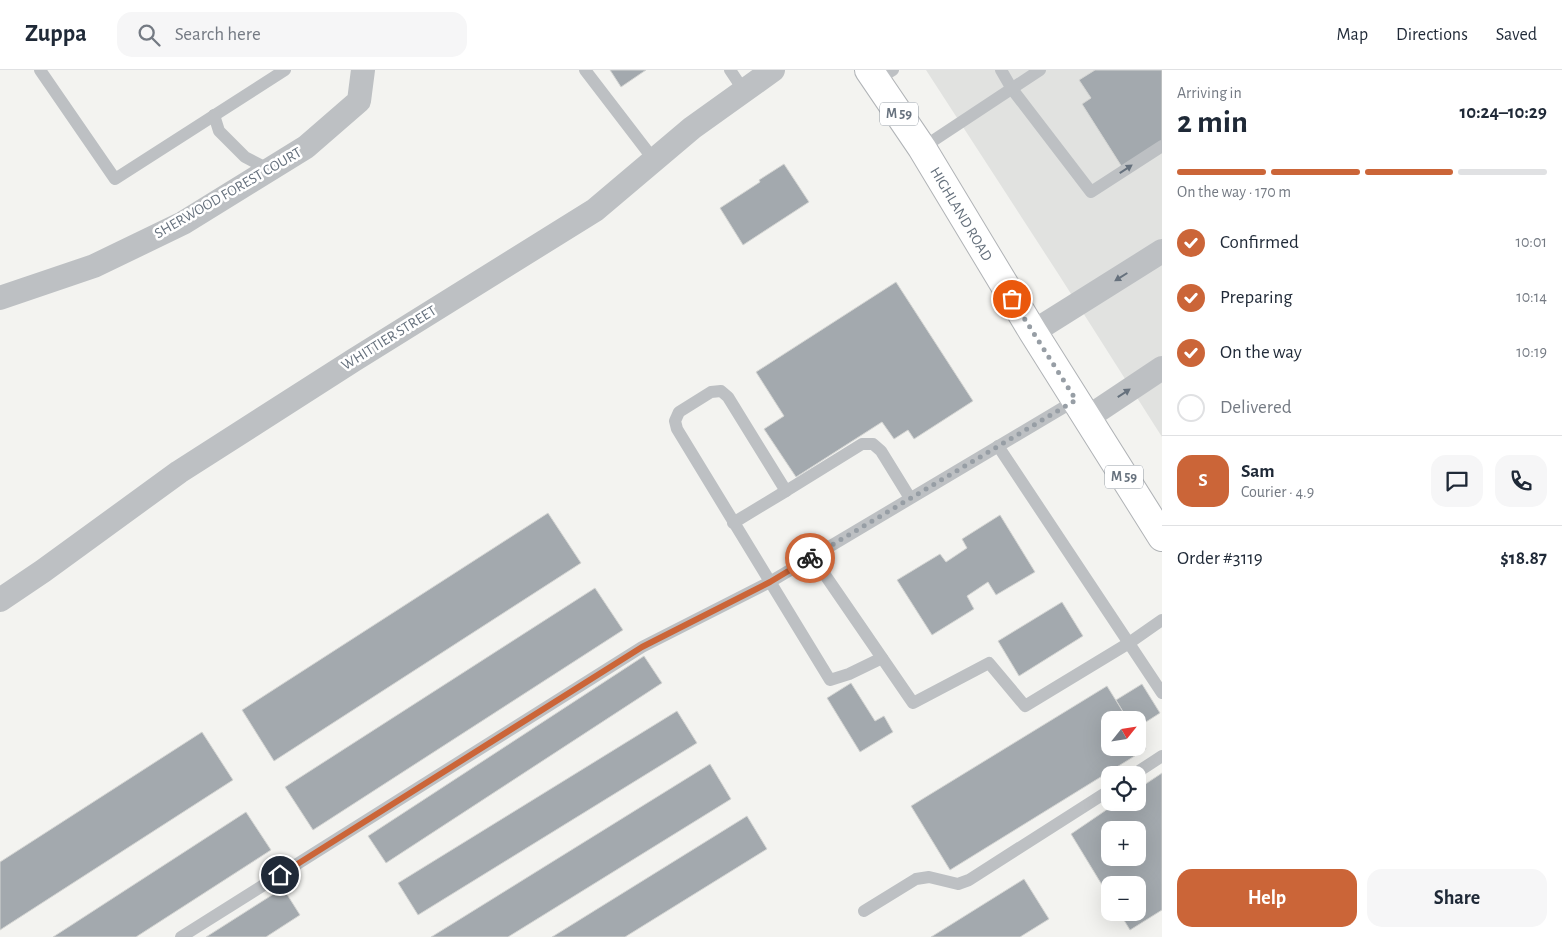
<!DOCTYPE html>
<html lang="en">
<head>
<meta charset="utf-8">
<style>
	body { margin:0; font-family:"Alegreya Sans",sans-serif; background:#f6f6f7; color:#1f2937; height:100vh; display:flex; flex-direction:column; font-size:19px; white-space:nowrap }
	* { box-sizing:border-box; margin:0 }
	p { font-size:16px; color:#747a83 }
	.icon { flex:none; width:28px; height:28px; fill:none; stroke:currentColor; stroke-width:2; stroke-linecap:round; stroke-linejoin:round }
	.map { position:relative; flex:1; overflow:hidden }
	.panel { display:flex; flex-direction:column; background:#fff; width:400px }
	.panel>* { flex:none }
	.needle { width:32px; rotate:60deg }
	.fabs { position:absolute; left:1101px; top:641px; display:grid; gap:10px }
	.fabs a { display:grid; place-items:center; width:45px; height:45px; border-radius:10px; background:#fff; box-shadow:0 5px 20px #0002; font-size:25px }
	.pin { position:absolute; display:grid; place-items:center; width:42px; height:42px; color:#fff; margin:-21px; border:2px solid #fff; border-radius:50%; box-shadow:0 1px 5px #0007 }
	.courier { position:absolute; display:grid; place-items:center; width:50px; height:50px; margin:-25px; border:4px solid #cb6538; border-radius:50%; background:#fff; color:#222; box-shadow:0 1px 6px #0007 }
	.summary em { font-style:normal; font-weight:700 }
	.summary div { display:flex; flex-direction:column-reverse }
	.summary { display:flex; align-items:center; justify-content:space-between; height:85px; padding:0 15px }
	h1 { font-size:32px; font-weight:700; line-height:38px }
	.bar { display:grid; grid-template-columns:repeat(4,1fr); gap:8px 5px; align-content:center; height:60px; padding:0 15px }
	.bar i { height:6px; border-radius:4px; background:#e0e1e3 }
	.bar .current { background:#cb6538 }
	.bar p { grid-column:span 4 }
	.line { display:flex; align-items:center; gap:12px; padding:0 15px; border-top:1px solid #e0e1e3 }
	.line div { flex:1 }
	.round { display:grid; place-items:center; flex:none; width:52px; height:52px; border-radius:15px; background:#f6f6f7 }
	ol { padding:0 15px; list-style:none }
	li { display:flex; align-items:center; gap:15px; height:55px }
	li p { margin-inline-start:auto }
	li .icon { padding:5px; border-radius:50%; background:#cb6538; color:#fff; stroke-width:4 }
	li:last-child { color:#747a83 }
	li i { width:28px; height:28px; border:2px solid #e0e1e3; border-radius:50% }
	.cta { display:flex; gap:10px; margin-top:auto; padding:10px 15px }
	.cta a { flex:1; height:58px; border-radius:15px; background:#cb6538; color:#fff; font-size:20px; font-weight:700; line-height:58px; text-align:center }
	.cta a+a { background:#f6f6f7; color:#1f2937 }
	header { display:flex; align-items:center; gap:30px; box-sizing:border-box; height:70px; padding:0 25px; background:#fff; border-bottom:1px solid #e0e1e3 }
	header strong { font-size:24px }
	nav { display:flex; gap:28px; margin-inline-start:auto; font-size:18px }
	.search { width:350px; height:45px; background:#f6f6f7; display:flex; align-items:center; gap:12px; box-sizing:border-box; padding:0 18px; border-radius:15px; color:#747a83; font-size:19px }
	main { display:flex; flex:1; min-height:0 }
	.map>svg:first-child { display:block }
</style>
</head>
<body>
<header>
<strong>Zuppa</strong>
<div class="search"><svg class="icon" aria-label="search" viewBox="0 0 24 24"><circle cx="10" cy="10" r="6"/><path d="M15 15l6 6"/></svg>Search here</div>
<nav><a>Map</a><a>Directions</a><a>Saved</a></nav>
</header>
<main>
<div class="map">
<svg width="1162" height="867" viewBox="0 0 1162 867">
	<rect width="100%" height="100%" fill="#f3f3f0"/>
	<polygon fill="#e1e2e0" points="926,0 1162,0 1162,367 1059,205"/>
	<g fill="#a3a9ae" stroke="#d4d5d3" fill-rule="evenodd">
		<polygon points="610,0 646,0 621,17"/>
		<polygon points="1095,0 1162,0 1162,72 1122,97 1082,34 1091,28 1079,10"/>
		<polygon points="784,94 809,132 743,175 720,138 760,112 759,110"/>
		<polygon points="896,212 973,331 914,369 908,360 894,369 882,352 796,407 764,359 784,346 756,302"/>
		<polygon points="548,443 581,493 274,691 242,640"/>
		<polygon points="1000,445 1035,502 996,525 988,512 967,526 974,539 932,565 897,510 940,484 946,492 967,478 962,469"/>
		<polygon points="595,518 623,560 313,760 285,717"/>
		<polygon points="1062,532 1083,566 1019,606 998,571"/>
		<polygon points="644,586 662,613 386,793 368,766"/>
		<polygon points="851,613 875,651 884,646 893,662 860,682 827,628"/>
		<polygon points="1142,614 1160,643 1138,657 1138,650 1128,650 1116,630"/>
		<polygon points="1107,616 1128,650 1110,650 1110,678 1138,678 1138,666 1146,679 950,800 911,736"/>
		<polygon points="677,641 697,673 418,845 398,813"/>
		<polygon points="202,662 233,710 0,860 0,792"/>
		<polygon points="710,694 731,729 508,867 431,867"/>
		<path d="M1162,703V840L1130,860L1119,842H1138V815H1110V828L1071,764L1118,732H1138V719ZM1110,760H1138V788H1110Z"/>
		<polygon points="246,742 271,780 136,867 53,867"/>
		<polygon points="747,746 767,779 625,867 552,867"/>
		<polygon points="1024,809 1049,849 1020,867 931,867"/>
		<polygon points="283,818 300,845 266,867 206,867"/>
	</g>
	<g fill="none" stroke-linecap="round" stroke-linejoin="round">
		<g stroke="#b0b3b6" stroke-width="30">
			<polyline id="highway" points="869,0 922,78 1033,262 1162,467"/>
		</g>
		<g stroke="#bdc0c3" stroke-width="12">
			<polyline points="40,0 115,109 285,0"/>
			<polyline points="585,0 654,90"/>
			<polyline points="730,0 744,21"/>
			<polyline points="1001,0 1012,19 1091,122 1162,76"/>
			<polyline points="877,10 893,0"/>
			<polyline points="214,45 219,61 245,87 270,100"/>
			<polyline points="922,78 1040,0"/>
			<polyline points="998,376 1162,623"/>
			<polyline points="733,453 786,421"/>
			<polyline points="812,486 913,633 989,593 1025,636 1129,573 1162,550"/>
			<polyline points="882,588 849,604 830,610 677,359 675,351 679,342 711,322 721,321 728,327 786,421 862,374 873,374 881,381 910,428"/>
			<polyline points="1133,705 1162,686"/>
			<polyline points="864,841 916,809 929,807 958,814 969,810 1110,720"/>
			<polyline points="181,867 642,577 770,512 1076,330"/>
		</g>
		<g stroke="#bdc0c3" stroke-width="24">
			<polyline points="0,228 94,196 183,153 306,77 359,31 363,0"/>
			<polyline points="1033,262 1162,181"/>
			<polyline points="1087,348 1162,298"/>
			<polyline points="0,530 43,501 179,402 354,290 595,140 692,58 773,0"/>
		</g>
		<use href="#highway" stroke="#fff" stroke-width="28"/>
	</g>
	<defs><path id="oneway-solid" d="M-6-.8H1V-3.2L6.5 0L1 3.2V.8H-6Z" transform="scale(1.25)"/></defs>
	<g fill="#66717d">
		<use href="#oneway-solid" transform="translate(1126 99) rotate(-33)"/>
		<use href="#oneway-solid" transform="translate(1121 207) rotate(148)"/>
		<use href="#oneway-solid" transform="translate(1124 323) rotate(-33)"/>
	</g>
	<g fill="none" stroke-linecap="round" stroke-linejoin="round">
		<polyline stroke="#979ea5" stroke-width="5" stroke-dasharray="0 9" points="810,488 1076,330 1012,229"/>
		<polyline stroke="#cb6538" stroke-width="6" points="280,805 642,577 770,512 810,488"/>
	</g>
	<g text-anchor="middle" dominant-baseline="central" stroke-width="5" stroke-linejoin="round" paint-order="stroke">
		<g fill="#fff" stroke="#949ca4" stroke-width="1">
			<rect x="880" y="32.5" width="38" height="23" rx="4"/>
			<rect x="1105" y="395.5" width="38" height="23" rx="4"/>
		</g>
		<g font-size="14" font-weight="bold" fill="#66717d">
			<text x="899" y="44">M 59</text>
			<text x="1124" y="407">M 59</text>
		</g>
		<g font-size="15" fill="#66717d" stroke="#fff">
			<text transform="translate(228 123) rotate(-30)">SHERWOOD FOREST COURT</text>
			<text transform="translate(961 144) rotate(59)">HIGHLAND ROAD</text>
			<text transform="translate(389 268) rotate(-32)">WHITTIER STREET</text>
		</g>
	</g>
</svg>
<div class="fabs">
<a><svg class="needle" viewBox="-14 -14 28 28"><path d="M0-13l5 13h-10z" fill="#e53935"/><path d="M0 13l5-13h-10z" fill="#747a83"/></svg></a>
<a><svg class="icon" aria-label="locate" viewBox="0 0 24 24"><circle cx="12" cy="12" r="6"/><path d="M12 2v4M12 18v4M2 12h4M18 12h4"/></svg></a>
<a>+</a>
<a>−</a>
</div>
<div class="pin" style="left:1012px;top:229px;background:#ea580c"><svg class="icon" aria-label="bag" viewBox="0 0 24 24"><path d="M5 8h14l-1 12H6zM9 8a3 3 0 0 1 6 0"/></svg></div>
<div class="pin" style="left:280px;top:805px;background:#1f2937"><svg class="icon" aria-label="home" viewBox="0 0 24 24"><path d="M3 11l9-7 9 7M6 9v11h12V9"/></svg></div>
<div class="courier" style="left:810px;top:488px"><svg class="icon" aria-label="bike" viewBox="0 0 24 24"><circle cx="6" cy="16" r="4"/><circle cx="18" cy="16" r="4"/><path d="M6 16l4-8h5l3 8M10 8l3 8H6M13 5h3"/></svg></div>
</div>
<section class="panel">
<div class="summary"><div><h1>2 min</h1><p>Arriving in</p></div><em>10:24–10:29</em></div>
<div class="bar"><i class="current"></i><i class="current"></i><i class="current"></i><i></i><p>On the way · 170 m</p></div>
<ol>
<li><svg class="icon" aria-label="check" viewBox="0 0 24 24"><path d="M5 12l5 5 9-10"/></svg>Confirmed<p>10:01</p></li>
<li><svg class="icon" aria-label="check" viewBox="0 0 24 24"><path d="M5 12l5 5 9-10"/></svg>Preparing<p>10:14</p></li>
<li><svg class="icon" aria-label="check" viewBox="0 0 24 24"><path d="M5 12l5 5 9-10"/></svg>On the way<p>10:19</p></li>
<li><i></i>Delivered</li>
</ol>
<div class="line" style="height:90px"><b class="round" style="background:#cb6538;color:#fff">S</b><div><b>Sam</b><p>Courier · 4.9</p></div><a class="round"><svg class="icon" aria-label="chat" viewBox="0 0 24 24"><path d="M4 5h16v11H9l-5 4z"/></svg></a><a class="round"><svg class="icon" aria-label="phone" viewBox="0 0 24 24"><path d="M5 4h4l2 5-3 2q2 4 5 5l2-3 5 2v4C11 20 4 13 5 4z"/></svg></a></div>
<div class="line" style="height:65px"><div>Order #3119</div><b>$18.87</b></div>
<div class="cta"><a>Help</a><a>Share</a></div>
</section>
</main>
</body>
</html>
